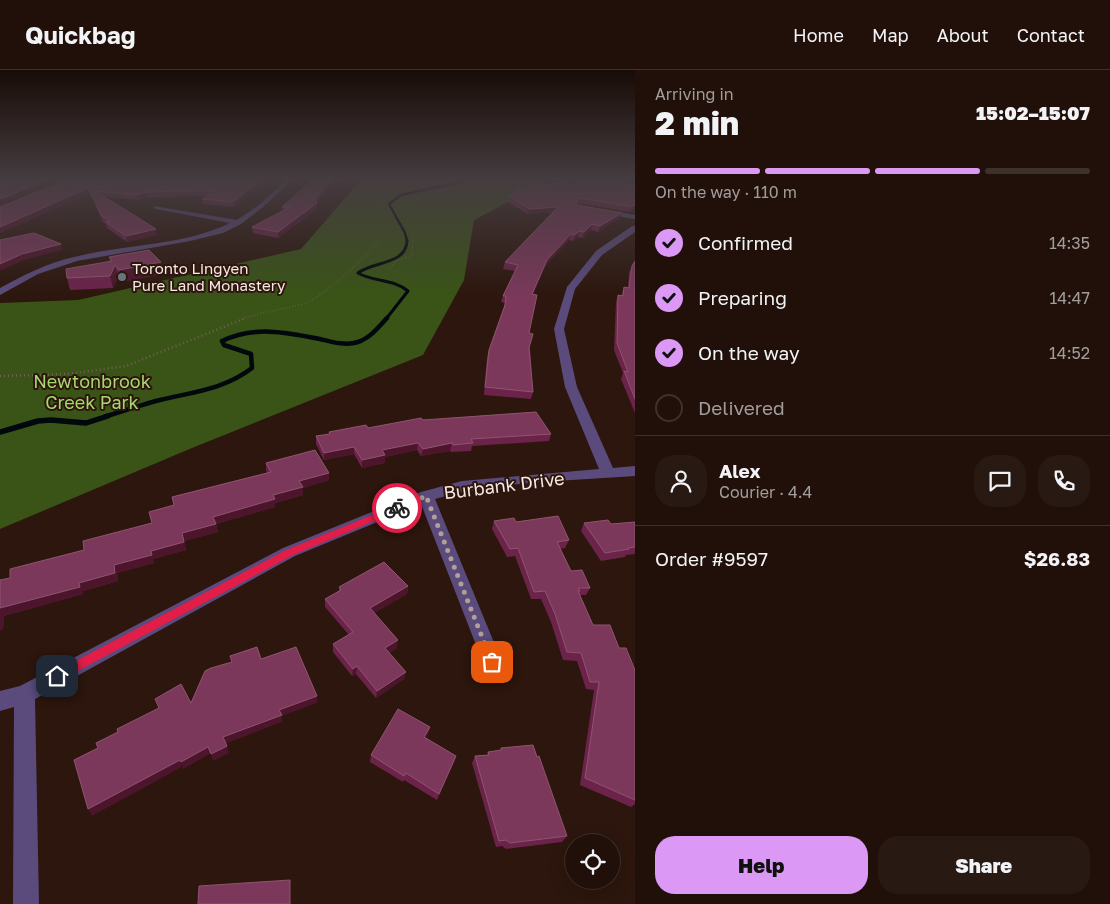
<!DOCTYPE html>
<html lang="en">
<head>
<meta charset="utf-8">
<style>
	body { margin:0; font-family:"Golos Text",sans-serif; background:#291913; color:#f1f3f6; height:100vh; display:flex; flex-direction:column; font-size:19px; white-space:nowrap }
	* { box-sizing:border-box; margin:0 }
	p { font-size:16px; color:#a29d9c }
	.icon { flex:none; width:28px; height:28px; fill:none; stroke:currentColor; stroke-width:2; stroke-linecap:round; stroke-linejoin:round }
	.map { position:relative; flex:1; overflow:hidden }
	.sheet { display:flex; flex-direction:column; background:#21100a; width:475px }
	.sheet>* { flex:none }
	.fabs { position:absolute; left:565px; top:764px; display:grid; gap:10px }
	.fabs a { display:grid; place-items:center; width:55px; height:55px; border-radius:50%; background:#21100a; box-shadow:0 5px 20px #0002,0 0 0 1px #3e302b; font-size:25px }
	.pin { position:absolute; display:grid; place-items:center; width:42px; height:42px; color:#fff; margin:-21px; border-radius:10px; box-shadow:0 2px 8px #0006 }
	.courier { position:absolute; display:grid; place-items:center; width:50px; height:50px; margin:-25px; border:4px solid #e11d48; border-radius:50%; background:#fff; color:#222; box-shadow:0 1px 6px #0007 }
	.overview em { font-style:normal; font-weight:800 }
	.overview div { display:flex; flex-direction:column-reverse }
	.overview { display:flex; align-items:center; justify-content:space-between; height:85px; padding:0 20px }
	h1 { font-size:32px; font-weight:800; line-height:38px }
	.bar { display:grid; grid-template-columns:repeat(4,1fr); gap:8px 5px; align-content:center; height:60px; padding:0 20px }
	.bar i { height:6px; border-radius:4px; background:#3e302b }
	.bar .selected { background:#db99f5 }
	.bar p { grid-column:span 4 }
	.line { display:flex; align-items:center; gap:12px; padding:0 20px; border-top:1px solid #3e302b }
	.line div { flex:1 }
	.round { display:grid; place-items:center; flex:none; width:52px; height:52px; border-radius:20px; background:#291913 }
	ol { padding:0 20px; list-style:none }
	li { display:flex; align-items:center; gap:15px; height:55px }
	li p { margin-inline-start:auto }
	li .icon { padding:5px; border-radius:50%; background:#db99f5; color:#111; stroke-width:4 }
	li:last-child { color:#a29d9c }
	li i { width:28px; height:28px; border:2px solid #3e302b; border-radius:50% }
	.action { display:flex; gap:10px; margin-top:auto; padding:10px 20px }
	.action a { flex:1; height:58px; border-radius:20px; background:#db99f5; color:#111; font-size:20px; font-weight:800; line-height:58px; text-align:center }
	.action a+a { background:#291913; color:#f1f3f6 }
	header { display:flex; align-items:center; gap:30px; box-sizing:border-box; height:70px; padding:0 25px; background:#21100a; border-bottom:1px solid #3e302b }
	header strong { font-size:24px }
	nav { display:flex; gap:28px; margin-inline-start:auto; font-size:18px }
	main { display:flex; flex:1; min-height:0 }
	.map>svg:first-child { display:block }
</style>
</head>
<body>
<header>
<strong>Quickbag</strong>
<nav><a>Home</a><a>Map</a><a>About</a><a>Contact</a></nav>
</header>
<main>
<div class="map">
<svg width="635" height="834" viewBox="0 0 635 834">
	<rect width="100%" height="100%" fill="#2c160d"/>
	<polygon fill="#395416" points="361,110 550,110 474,150 464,210 423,285 192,378 0,459 0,233 78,230 301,179"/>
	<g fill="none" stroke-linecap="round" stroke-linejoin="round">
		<polyline stroke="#00070d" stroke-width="2.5" points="407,171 405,163 389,134 401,125 470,110"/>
		<path stroke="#00070d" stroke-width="3" d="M386,249L408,221C394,209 374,212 358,203C373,191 407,195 407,170"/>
		<path stroke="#00070d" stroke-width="4.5" d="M104,347C123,341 141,335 160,330C193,322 225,319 252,298L251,284L224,275L222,271C255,255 286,263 320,269C332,272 346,276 358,272C370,268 379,257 387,248"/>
		<polyline stroke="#00070d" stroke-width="5.5" points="0,362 38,351 51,350 86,353 108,346"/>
		<g stroke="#746058" stroke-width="1" stroke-dasharray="0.5 2" stroke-linecap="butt">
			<polyline points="408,137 399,135 410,131"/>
			<polyline points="378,171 383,163 377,135 379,129 408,118 446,110"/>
			<polyline points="413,171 414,142 407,135 408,133 434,123 480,110"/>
		</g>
		<g stroke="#746058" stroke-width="2" stroke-dasharray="0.5 2.5" stroke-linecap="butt">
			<polyline points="388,199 397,191 412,185 413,170"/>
			<path d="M243,249C265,240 289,240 310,231C325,225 370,184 379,170"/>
		</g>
		<polyline stroke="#746058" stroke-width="2.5" stroke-dasharray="1 3" stroke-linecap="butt" points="0,306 67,304 126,296 246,248"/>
		<g fill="#5a4b7c" fill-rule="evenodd">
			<path d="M286,110H293L263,137L241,154L223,163L190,171L77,191L38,204L0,225V218C24,205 47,193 74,187C125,174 183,176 230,153L156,139L154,138V136L237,150L259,135Z"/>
			<polygon points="598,139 635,145 635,149 598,143"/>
			<path d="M632,156H635V162L602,185L575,219L564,259L577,317L613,398L635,396V406C569,411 499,411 435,429L502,592L499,598L492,601L485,598L421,434L295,486L35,629L39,834H13L14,637L0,641V621L20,616L283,478L421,422L462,411L599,399L565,317L554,259L567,217L596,181Z"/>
		</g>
	</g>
	<g fill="#6c234a">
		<polygon points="66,110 268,110 233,137 203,134 202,129 207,126 149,127 138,130 104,126 157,165 127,172 107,158 106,154 103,152 90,123 0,163 0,137"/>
		<polygon points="313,110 340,110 338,112 336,111 317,132 317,139 278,168 253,163 252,157 283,141 282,137"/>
		<polygon points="581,110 634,110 628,114 635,116 635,136 633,140 630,142 578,133 577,134 577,135 622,143 620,148 598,162 591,160 582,168 578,167 573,171 569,170 545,196 533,224 529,263 533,322 531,329 484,325 487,287 489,280 504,237 505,233 501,232 503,226 515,201 503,199 505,192 553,142 528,144 509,133 510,127 573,116"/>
		<polygon points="109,187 163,204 122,212 118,207 113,218 70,220 67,208 110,191"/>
		<polygon points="635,191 635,343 621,309 623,303 614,280 616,232 618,225 621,226 624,217 628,218 629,202 632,196"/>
		<polygon points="423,350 551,364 549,371 472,376 471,381 451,382 450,381 421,386 417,380 385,387 385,393 362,398 354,384 324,390 316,374 316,366 329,364 329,362 368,358"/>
		<polygon points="266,393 329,410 303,418 303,425 275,433 275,437 216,454 218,462 184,471 186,480 153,489 154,493 117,503 118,511 83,521 83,524 4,546 3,559 0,560 10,508 84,480 152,453 174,435 172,427 267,403 266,400"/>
		<polygon points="494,451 516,452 569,470 565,478 560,479 571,501 590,518 586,525 580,525 593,555 619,578 635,600 635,734 631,737 580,715 594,620 586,619 577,591 563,590 551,552 541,529 531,529 515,486 507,487 492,459"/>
		<polygon points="635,452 635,484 626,485 625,487 601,491 581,461 584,453 615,454"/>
		<polygon points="408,516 407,524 374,543 397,578 389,583 406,602 404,609 376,628 356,604 352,606 333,582 333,574 349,565 325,537 325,529 339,521 339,517"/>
		<polygon points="430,657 428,664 426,668 456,686 437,730 404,710 403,712 370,692 371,685"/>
		<polygon points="501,678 567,766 562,772 506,779 502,776 496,777 472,693 475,686 487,685 488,682 500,681"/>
	</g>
	<g fill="#4c152b">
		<polygon points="47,110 60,110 0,135 0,129"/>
		<polygon points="261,110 268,110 233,137 233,132"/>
		<polygon points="332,110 336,110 336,111 315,134 315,129"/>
		<polygon points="629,110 634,110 623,119 624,114"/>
		<polygon points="88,118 90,123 0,163 0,157"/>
		<polygon points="148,122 149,127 138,130 137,125"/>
		<polygon points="317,133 317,139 278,168 278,162"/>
		<polygon points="635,135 633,140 630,142 632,137"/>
		<polygon points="558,137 557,142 528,144 530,139"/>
		<polygon points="622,143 620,148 598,162 600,156"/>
		<polygon points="592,154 591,160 582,168 584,162"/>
		<polygon points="156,159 157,165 127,172 126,166"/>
		<polygon points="579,161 578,167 573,171 575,165"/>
		<polygon points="571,164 569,170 545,196 531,231 532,224 547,190"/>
		<polygon points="61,174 62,180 24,190 0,201 0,194 22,184"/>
		<polygon points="161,192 163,204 122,212 119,200"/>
		<polygon points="115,195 118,207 113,218 110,206"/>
		<polygon points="418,373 417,380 385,387 385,393 362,398 362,390 382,380"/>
		<polygon points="452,373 450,381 421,386 423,379"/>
		<polygon points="354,377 354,384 324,390 324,383"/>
		<polygon points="329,403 329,410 303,418 303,425 275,433 275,437 216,454 218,462 184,471 182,463 213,447 299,411"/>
		<polygon points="184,472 186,480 153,489 154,493 117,503 118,511 83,521 83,524 4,546 3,559 0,560 0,538 79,513 114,495 151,481"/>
		<polygon points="408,516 407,524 369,546 370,538"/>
		<polygon points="398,570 397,578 384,586 385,578"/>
		<polygon points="357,596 356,604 352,606 353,599"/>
		<polygon points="406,602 404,609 376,628 377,621"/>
		<polygon points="317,626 317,633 282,646 282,652 225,674 223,667 279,640"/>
		<polygon points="430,657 428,664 423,674 424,667"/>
		<polygon points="227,676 229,683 213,691 211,684"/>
		<polygon points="208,677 210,684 183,699 181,692"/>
		<polygon points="456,686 454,693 437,730 439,724"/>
		<polygon points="180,690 182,697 92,746 88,739"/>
	</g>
	<g fill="#7b385b" stroke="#8f5470">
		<polygon points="0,110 47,110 0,129"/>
		<polygon points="66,110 261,110 233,132 202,129 215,120 148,122 137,125 95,121 156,159 126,166 106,152 110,151 102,146 88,118 0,157 0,137"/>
		<polygon points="313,110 332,110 315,129 317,133 278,162 252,157 290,137 282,137"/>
		<polygon points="581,110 629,110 624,114 635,116 635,135 632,137 580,128 577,129 577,135 622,143 600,156 592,154 584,162 579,161 575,165 571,164 547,190 532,224 537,225 529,263 533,264 529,278 533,322 485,317 489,280 505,235 506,226 503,226 518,195 505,192 558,137 530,139 510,127 519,118 564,112 573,116"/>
		<polygon points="34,163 61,174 22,184 0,194 0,170"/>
		<polygon points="149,180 161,192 119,200 115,195 110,206 67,208 66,199 112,191 109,187"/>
		<polygon points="635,191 635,329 624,301 628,302 617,273 618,225 623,226 624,217 629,218 632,196"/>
		<polygon points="536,342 551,364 471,369 473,373 453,375 452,373 423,379 418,373 382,380 385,385 362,390 354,377 324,383 316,366 330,364 329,362 366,355 368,358 421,348 423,350"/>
		<polygon points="315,380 329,403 299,411 303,417 273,425 275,429 213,447 216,454 182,463 184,472 151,481 152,485 114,495 115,503 79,513 80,517 0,538 0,510 10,508 10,499 84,480 83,471 152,453 149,442 174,435 172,427 271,402 266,393"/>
		<polygon points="558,446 569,470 557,472 571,501 582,500 590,518 578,518 580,521 578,521 593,555 610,555 619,578 626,578 635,600 635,730 585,708 599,612 590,612 581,583 567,582 555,544 545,521 534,522 518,478 510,479 494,451 514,448 516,452"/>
		<polygon points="608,450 611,454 635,452 635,477 628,478 629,479 605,483 584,453"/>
		<polygon points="384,492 408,516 370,538 398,570 385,578 406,602 377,621 357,596 353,599 333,574 353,562 325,529 341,520 339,517"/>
		<polygon points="257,577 261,589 296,577 317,626 279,640 282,645 223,667 227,676 211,684 208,677 181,692 180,690 88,739 74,690 98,678 96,673 118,662 117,659 159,638 155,629 181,614 191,633 205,601 211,598 232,592 230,586"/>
		<polygon points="398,639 430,657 424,667 456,686 439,724 406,703 404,706 371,685"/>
		<polygon points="533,675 537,687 539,686 567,766 510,773 506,770 499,771 475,686 489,685 488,682 501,680 501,678"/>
		<polygon points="290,810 290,834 198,834 199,816"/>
	</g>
	<linearGradient id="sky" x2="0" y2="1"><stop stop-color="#180c07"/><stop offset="0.48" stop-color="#453c40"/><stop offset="1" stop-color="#453c40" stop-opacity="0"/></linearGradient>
	<rect width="635" height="227" fill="url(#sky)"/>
	<polygon fill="#e11d48" points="397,435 400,436 400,440 293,485 61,610 53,610 51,606 53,603 286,480"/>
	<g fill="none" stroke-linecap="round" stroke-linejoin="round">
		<polyline stroke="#b19f98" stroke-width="5" stroke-dasharray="0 9" points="397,438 426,426 492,592"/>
	</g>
	<circle fill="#6b7280" stroke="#2c160d" stroke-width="2" cx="122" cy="207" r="5"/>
	<g text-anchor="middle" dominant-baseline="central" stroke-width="4" stroke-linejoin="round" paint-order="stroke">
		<g font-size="15" fill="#f9e9e3" stroke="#2c160d" text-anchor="start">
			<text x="132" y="198">Toronto Lingyen<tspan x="132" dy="17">Pure Land Monastery</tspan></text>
		</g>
		<g font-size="18" fill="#a5d86d" stroke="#2c160d">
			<text x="92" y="311">Newtonbrook<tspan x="92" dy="21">Creek Park</tspan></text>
		</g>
		<g font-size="18" fill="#f9e9e3" stroke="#2c160d">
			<text transform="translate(504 415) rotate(-7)">Burbank Drive</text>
		</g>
	</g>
</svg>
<div class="fabs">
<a><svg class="icon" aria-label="locate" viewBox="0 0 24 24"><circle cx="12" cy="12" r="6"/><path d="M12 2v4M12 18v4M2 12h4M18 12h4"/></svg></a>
</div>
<div class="pin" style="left:492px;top:592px;background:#ea580c"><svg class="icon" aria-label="bag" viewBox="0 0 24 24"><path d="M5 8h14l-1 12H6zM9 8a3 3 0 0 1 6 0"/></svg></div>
<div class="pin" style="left:57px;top:606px;background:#1f2937"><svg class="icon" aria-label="home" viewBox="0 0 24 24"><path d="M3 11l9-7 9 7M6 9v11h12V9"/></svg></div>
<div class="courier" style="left:397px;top:438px"><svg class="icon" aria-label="bike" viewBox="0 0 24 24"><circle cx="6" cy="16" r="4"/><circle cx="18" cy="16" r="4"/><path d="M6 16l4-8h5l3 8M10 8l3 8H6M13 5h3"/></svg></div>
</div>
<section class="sheet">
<div class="overview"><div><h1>2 min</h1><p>Arriving in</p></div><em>15:02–15:07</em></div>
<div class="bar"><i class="selected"></i><i class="selected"></i><i class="selected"></i><i></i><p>On the way · 110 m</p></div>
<ol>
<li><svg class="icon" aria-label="check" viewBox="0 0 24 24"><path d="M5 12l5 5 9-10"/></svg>Confirmed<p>14:35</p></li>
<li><svg class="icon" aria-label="check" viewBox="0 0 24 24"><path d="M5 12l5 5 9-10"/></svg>Preparing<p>14:47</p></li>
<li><svg class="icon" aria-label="check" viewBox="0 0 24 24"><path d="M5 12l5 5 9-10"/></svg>On the way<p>14:52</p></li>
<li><i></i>Delivered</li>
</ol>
<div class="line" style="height:90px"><a class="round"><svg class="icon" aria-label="person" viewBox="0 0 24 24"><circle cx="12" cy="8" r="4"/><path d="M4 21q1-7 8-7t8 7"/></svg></a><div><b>Alex</b><p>Courier · 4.4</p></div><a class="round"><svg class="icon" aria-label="chat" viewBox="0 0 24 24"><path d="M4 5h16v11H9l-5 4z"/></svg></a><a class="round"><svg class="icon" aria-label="phone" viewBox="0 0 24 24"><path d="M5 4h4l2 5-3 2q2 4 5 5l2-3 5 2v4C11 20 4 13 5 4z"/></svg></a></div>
<div class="line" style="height:65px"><div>Order #9597</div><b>$26.83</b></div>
<div class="action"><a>Help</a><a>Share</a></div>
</section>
</main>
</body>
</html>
